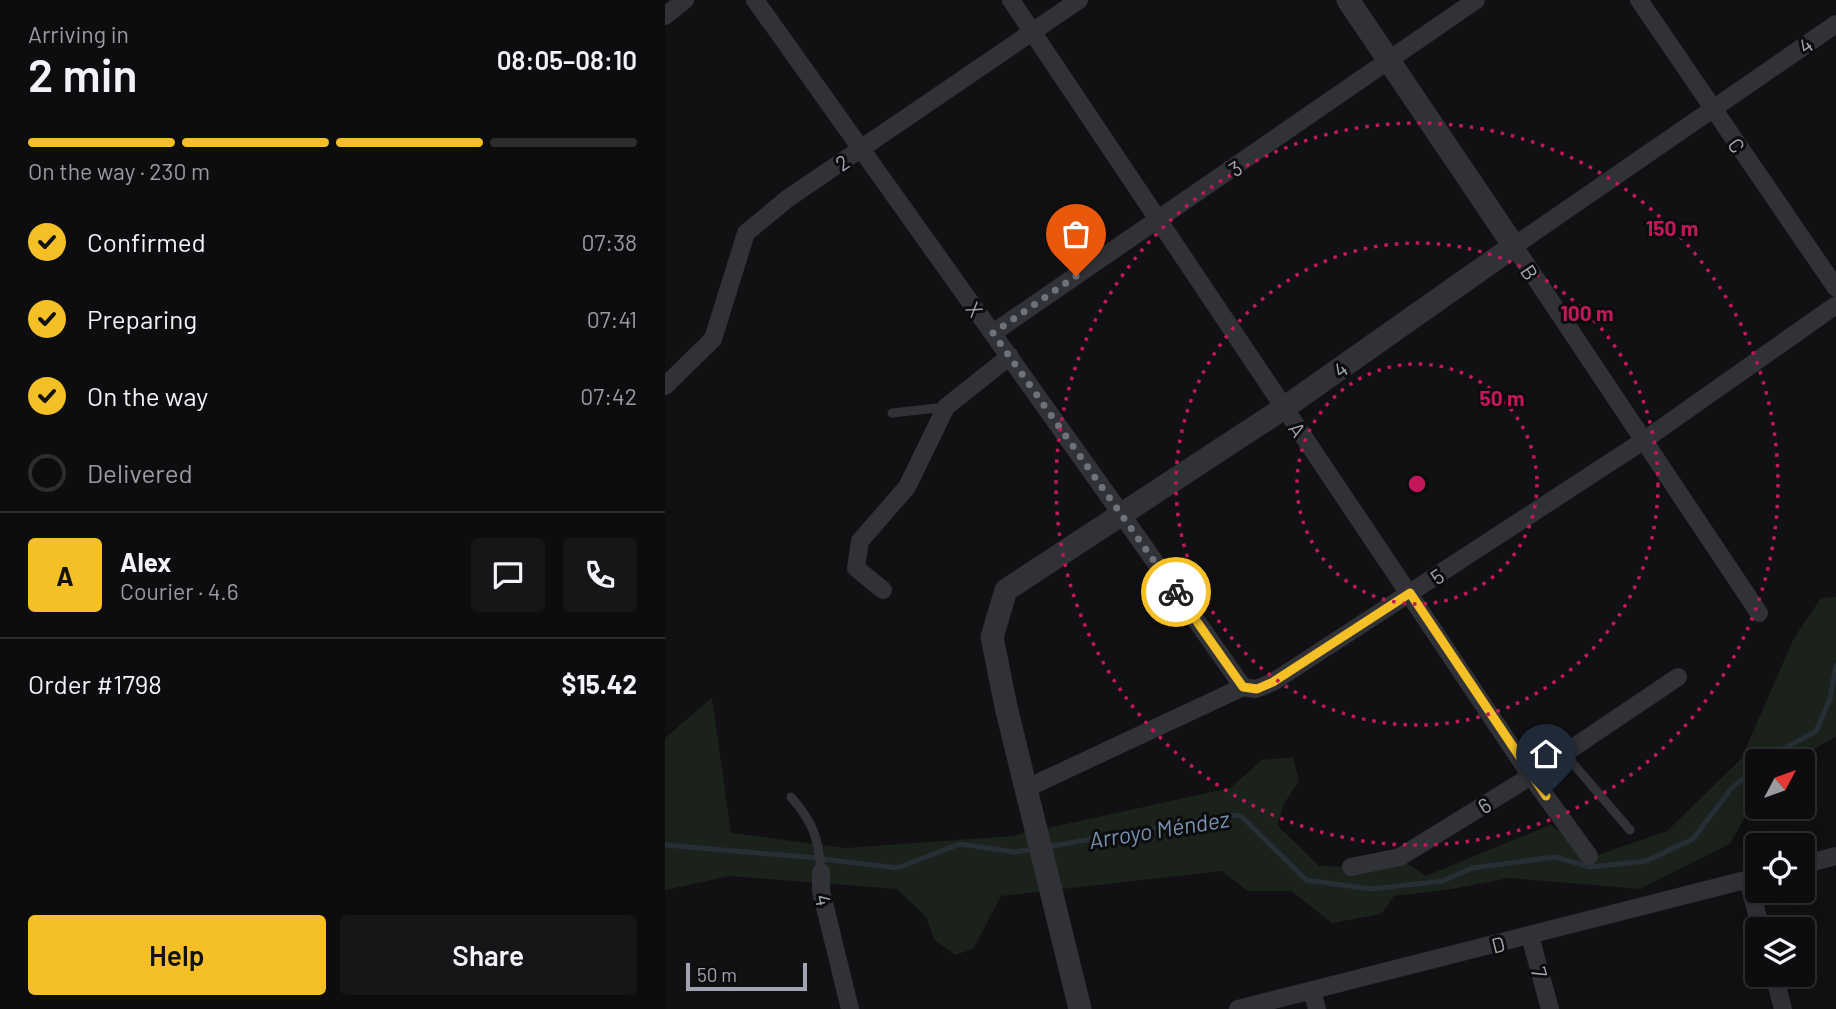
<!DOCTYPE html>
<html lang="en">
<head>
<meta charset="utf-8">
<style>
	body { margin:0; font-family:Barlow,sans-serif; background:#161517; color:#f1f3f6; height:100vh; display:flex; flex-direction:column; font-size:26px; white-space:nowrap }
	* { box-sizing:border-box; margin:0 }
	p { font-size:23px; color:#9a9b9e }
	.icon { flex:none; width:38px; height:38px; fill:none; stroke:currentColor; stroke-width:2; stroke-linecap:round; stroke-linejoin:round }
	.map { position:relative; flex:1; overflow:hidden }
	.sheet { display:flex; flex-direction:column; background:#0d0c0e; width:665px }
	.sheet>* { flex:none }
	.needle { width:46px; rotate:49deg }
	.controls { position:absolute; left:1080px; top:749px; display:grid; gap:14px }
	.controls a { display:grid; place-items:center; width:70px; height:70px; border-radius:7px; background:#0d0c0e; box-shadow:0 7px 28px #0002,0 0 0 2px #2d2c2e; font-size:35px }
	.scale { position:absolute; left:21px; bottom:18px; width:121px; box-sizing:border-box; padding-left:7px; border:4px solid #a1a5b3; border-top:0; font-size:19px; line-height:24px; white-space:nowrap; color:#a1a5b3; -webkit-text-stroke:5px #0c0c0d; paint-order:stroke }
	.pin { position:absolute; display:grid; place-items:center; width:60px; height:60px; color:#fff; margin:-72px -30px; border-radius:50% 50% 50% 0; rotate:-45deg; box-shadow:0 0 7px #0007 }
	.pin .icon { rotate:45deg }
	.courier { position:absolute; display:grid; place-items:center; width:70px; height:70px; margin:-35px; border:5px solid #f5c026; border-radius:50%; background:#fff; color:#222; box-shadow:0 2px 9px #0007 }
	.overview em { font-style:normal; font-weight:600 }
	.overview div { display:flex; flex-direction:column-reverse }
	.overview { display:flex; align-items:center; justify-content:space-between; height:119px; padding:0 28px }
	h1 { font-size:46px; font-weight:600; line-height:52px }
	.bar { display:grid; grid-template-columns:repeat(4,1fr); gap:10px 7px; align-content:center; height:84px; padding:0 28px }
	.bar i { height:9px; border-radius:5px; background:#2d2c2e }
	.bar .selected { background:#f5c026 }
	.bar p { grid-column:span 4 }
	.line { display:flex; align-items:center; gap:18px; padding:0 28px; border-top:2px solid #2d2c2e }
	.line div { flex:1 }
	.round { display:grid; place-items:center; flex:none; width:74px; height:74px; border-radius:7px; background:#161517 }
	ol { padding:0 28px; list-style:none }
	li { display:flex; align-items:center; gap:21px; height:77px }
	li p { margin-inline-start:auto }
	li .icon { padding:7px; border-radius:50%; background:#f5c026; color:#111; stroke-width:4 }
	li:last-child { color:#9a9b9e }
	li i { width:38px; height:38px; border:4px solid #2d2c2e; border-radius:50% }
	.cta { display:flex; gap:14px; margin-top:auto; padding:14px 28px }
	.cta a { flex:1; height:80px; border-radius:7px; background:#f5c026; color:#111; font-size:28px; font-weight:600; line-height:80px; text-align:center }
	.cta a+a { background:#161517; color:#f1f3f6 }
	main { display:flex; flex:1; min-height:0 }
	.map>svg:first-child { display:block }
</style>
</head>
<body>
<main>
<section class="sheet">
<div class="overview"><div><h1>2 min</h1><p>Arriving in</p></div><em>08:05–08:10</em></div>
<div class="bar"><i class="selected"></i><i class="selected"></i><i class="selected"></i><i></i><p>On the way · 230 m</p></div>
<ol>
<li><svg class="icon" aria-label="check" viewBox="0 0 24 24"><path d="M5 12l5 5 9-10"/></svg>Confirmed<p>07:38</p></li>
<li><svg class="icon" aria-label="check" viewBox="0 0 24 24"><path d="M5 12l5 5 9-10"/></svg>Preparing<p>07:41</p></li>
<li><svg class="icon" aria-label="check" viewBox="0 0 24 24"><path d="M5 12l5 5 9-10"/></svg>On the way<p>07:42</p></li>
<li><i></i>Delivered</li>
</ol>
<div class="line" style="height:126px"><b class="round" style="background:#f5c026;color:#111">A</b><div><b>Alex</b><p>Courier · 4.6</p></div><a class="round"><svg class="icon" aria-label="chat" viewBox="0 0 24 24"><path d="M4 5h16v11H9l-5 4z"/></svg></a><a class="round"><svg class="icon" aria-label="phone" viewBox="0 0 24 24"><path d="M5 4h4l2 5-3 2q2 4 5 5l2-3 5 2v4C11 20 4 13 5 4z"/></svg></a></div>
<div class="line" style="height:91px"><div>Order #1798</div><b>$15.42</b></div>
<div class="cta"><a>Help</a><a>Share</a></div>
</section>
<div class="map">
<svg width="1171" height="1009" viewBox="0 0 1171 1009">
	<rect width="100%" height="100%" fill="#111012"/>
	<polygon fill="#1b221c" points="1171,597 1171,736 1130,761 1092,761 1092,795 1065,844 975,889 844,878 787,889 729,896 716,914 667,923 626,891 582,891 557,871 336,896 308,949 290,955 269,939 261,917 232,889 65,876 0,890 0,738 47,698 66,833 181,848 347,836 565,788 597,760 628,757 634,781 620,802 612,825 654,866 686,867 737,860 761,876 885,825 930,856 1002,831 1076,759 1129,638 1156,598"/>
	<g fill="none" stroke-linecap="round" stroke-linejoin="round">
		<g stroke="#272e36" stroke-width="5">
			<polyline points="1097,761 1151,731 1165,699 1171,665"/>
			<polyline points="0,845 141,857 232,868 295,844 350,852 369,849"/>
			<polyline points="382,847 562,815 576,816 641,880 706,889 778,881 807,868 890,857 926,867 981,861 1028,839 1066,789 1092,766"/>
		</g>
		<g stroke="#313237" stroke-width="9">
			<polyline points="227,413 281,407"/>
			<polyline points="899,753 965,830"/>
			<path d="M126,797C148,822 154,839 156,872"/>
		</g>
		<g stroke="#313237" stroke-width="18">
			<polyline points="90,0 457,515 578,687"/>
			<polyline points="346,0 866,776 924,856"/>
			<polyline points="974,0 1171,288"/>
			<polyline points="0,16 20,0"/>
			<polyline points="328,333 811,0"/>
			<polyline points="0,386 48,339 81,233 122,199 414,0"/>
			<polyline points="218,590 191,568 195,541 242,487 281,407 345,356"/>
			<polyline points="1094,613 849,246 1171,24"/>
			<polyline points="362,788 578,687 591,689 608,682 978,441 1171,305"/>
			<polyline points="1138,865 1171,856"/>
			<polyline points="686,867 735,857 866,776 1013,677"/>
			<polyline points="156,872 156,891 185,1009"/>
			<polyline points="1083,880 1096,929"/>
			<polyline points="865,936 885,1009"/>
			<polyline points="1109,975 1118,1009"/>
			<polyline points="647,991 652,1009"/>
			<polyline points="573,1009 1092,877"/>
		</g>
		<polyline stroke="#313237" stroke-width="23" points="415,1009 341,707 327,637 341,590 619,408 849,246 683,0"/>
	</g>
	<g fill="none" stroke-linecap="round" stroke-linejoin="round">
		<polyline stroke="#6f717b" stroke-width="7" stroke-dasharray="0 12.6" points="411,276 328,333 511,592"/>
		<polyline stroke="#f5c026" stroke-width="9" points="511,592 578,687 592,689 608,682 745,593 881,796"/>
	</g>
	<g fill="none" stroke="#c2185b" stroke-width="3.5" stroke-dasharray="3.5 7">
		<circle cx="752" cy="484" r="120"/>
		<circle cx="752" cy="484" r="241"/>
		<circle cx="752" cy="484" r="361"/>
	</g>
	<g text-anchor="middle" dominant-baseline="central" stroke-width="6" stroke-linejoin="round" paint-order="stroke">
		<g font-size="21" fill="#a1a5b3" stroke="#0c0c0d">
			<text transform="translate(1140 45) rotate(-35)">4</text>
			<text transform="translate(1072 145) rotate(55)">C</text>
			<text transform="translate(177 162) rotate(-34)">2</text>
			<text transform="translate(570 168) rotate(-35)">3</text>
			<text transform="translate(865 272) rotate(56)">B</text>
			<text transform="translate(310 309) rotate(54)">X</text>
			<text transform="translate(675 369) rotate(-35)">4</text>
			<text transform="translate(633 429) rotate(56)">A</text>
			<text transform="translate(772 576) rotate(-33)">5</text>
			<text transform="translate(819 805) rotate(-32)">6</text>
			<text transform="translate(159 900) rotate(79)">4</text>
			<text transform="translate(833 944) rotate(-14)">D</text>
			<text transform="translate(875 972) rotate(75)">7</text>
		</g>
		<g font-size="23" font-style="italic" fill="#7791b0" stroke="#0c0c0d">
			<text transform="translate(494 829) rotate(-9)">Arroyo Méndez</text>
		</g>
	</g>
	<circle cx="752" cy="484" r="10" fill="#c2185b" stroke="#0c0c0d" stroke-width="3.5"/>
	<g font-size="21" text-anchor="middle" font-weight="bold" fill="#c2185b" stroke="#0c0c0d" stroke-width="6" stroke-linejoin="round" paint-order="stroke">
		<text x="1007" y="236">150 m</text>
		<text x="922" y="321">100 m</text>
		<text x="837" y="406">50 m</text>
	</g>
</svg>
<div class="controls">
<a><svg class="needle" viewBox="-14 -14 28 28"><path d="M0-13l5 13h-10z" fill="#e53935"/><path d="M0 13l5-13h-10z" fill="#9a9b9e"/></svg></a>
<a><svg class="icon" aria-label="locate" viewBox="0 0 24 24"><circle cx="12" cy="12" r="6"/><path d="M12 2v4M12 18v4M2 12h4M18 12h4"/></svg></a>
<a><svg class="icon" aria-label="layers" viewBox="0 0 24 24"><path d="M12 4l9 5-9 5-9-5zM3 14l9 5 9-5"/></svg></a>
</div>
<div class="scale">50 m</div>
<div class="pin" style="left:411px;top:276px;background:#ea580c"><svg class="icon" aria-label="bag" viewBox="0 0 24 24"><path d="M5 8h14l-1 12H6zM9 8a3 3 0 0 1 6 0"/></svg></div>
<div class="pin" style="left:881px;top:796px;background:#1f2937"><svg class="icon" aria-label="home" viewBox="0 0 24 24"><path d="M3 11l9-7 9 7M6 9v11h12V9"/></svg></div>
<div class="courier" style="left:511px;top:592px"><svg class="icon" aria-label="bike" viewBox="0 0 24 24"><circle cx="6" cy="16" r="4"/><circle cx="18" cy="16" r="4"/><path d="M6 16l4-8h5l3 8M10 8l3 8H6M13 5h3"/></svg></div>
</div>
</main>
</body>
</html>
